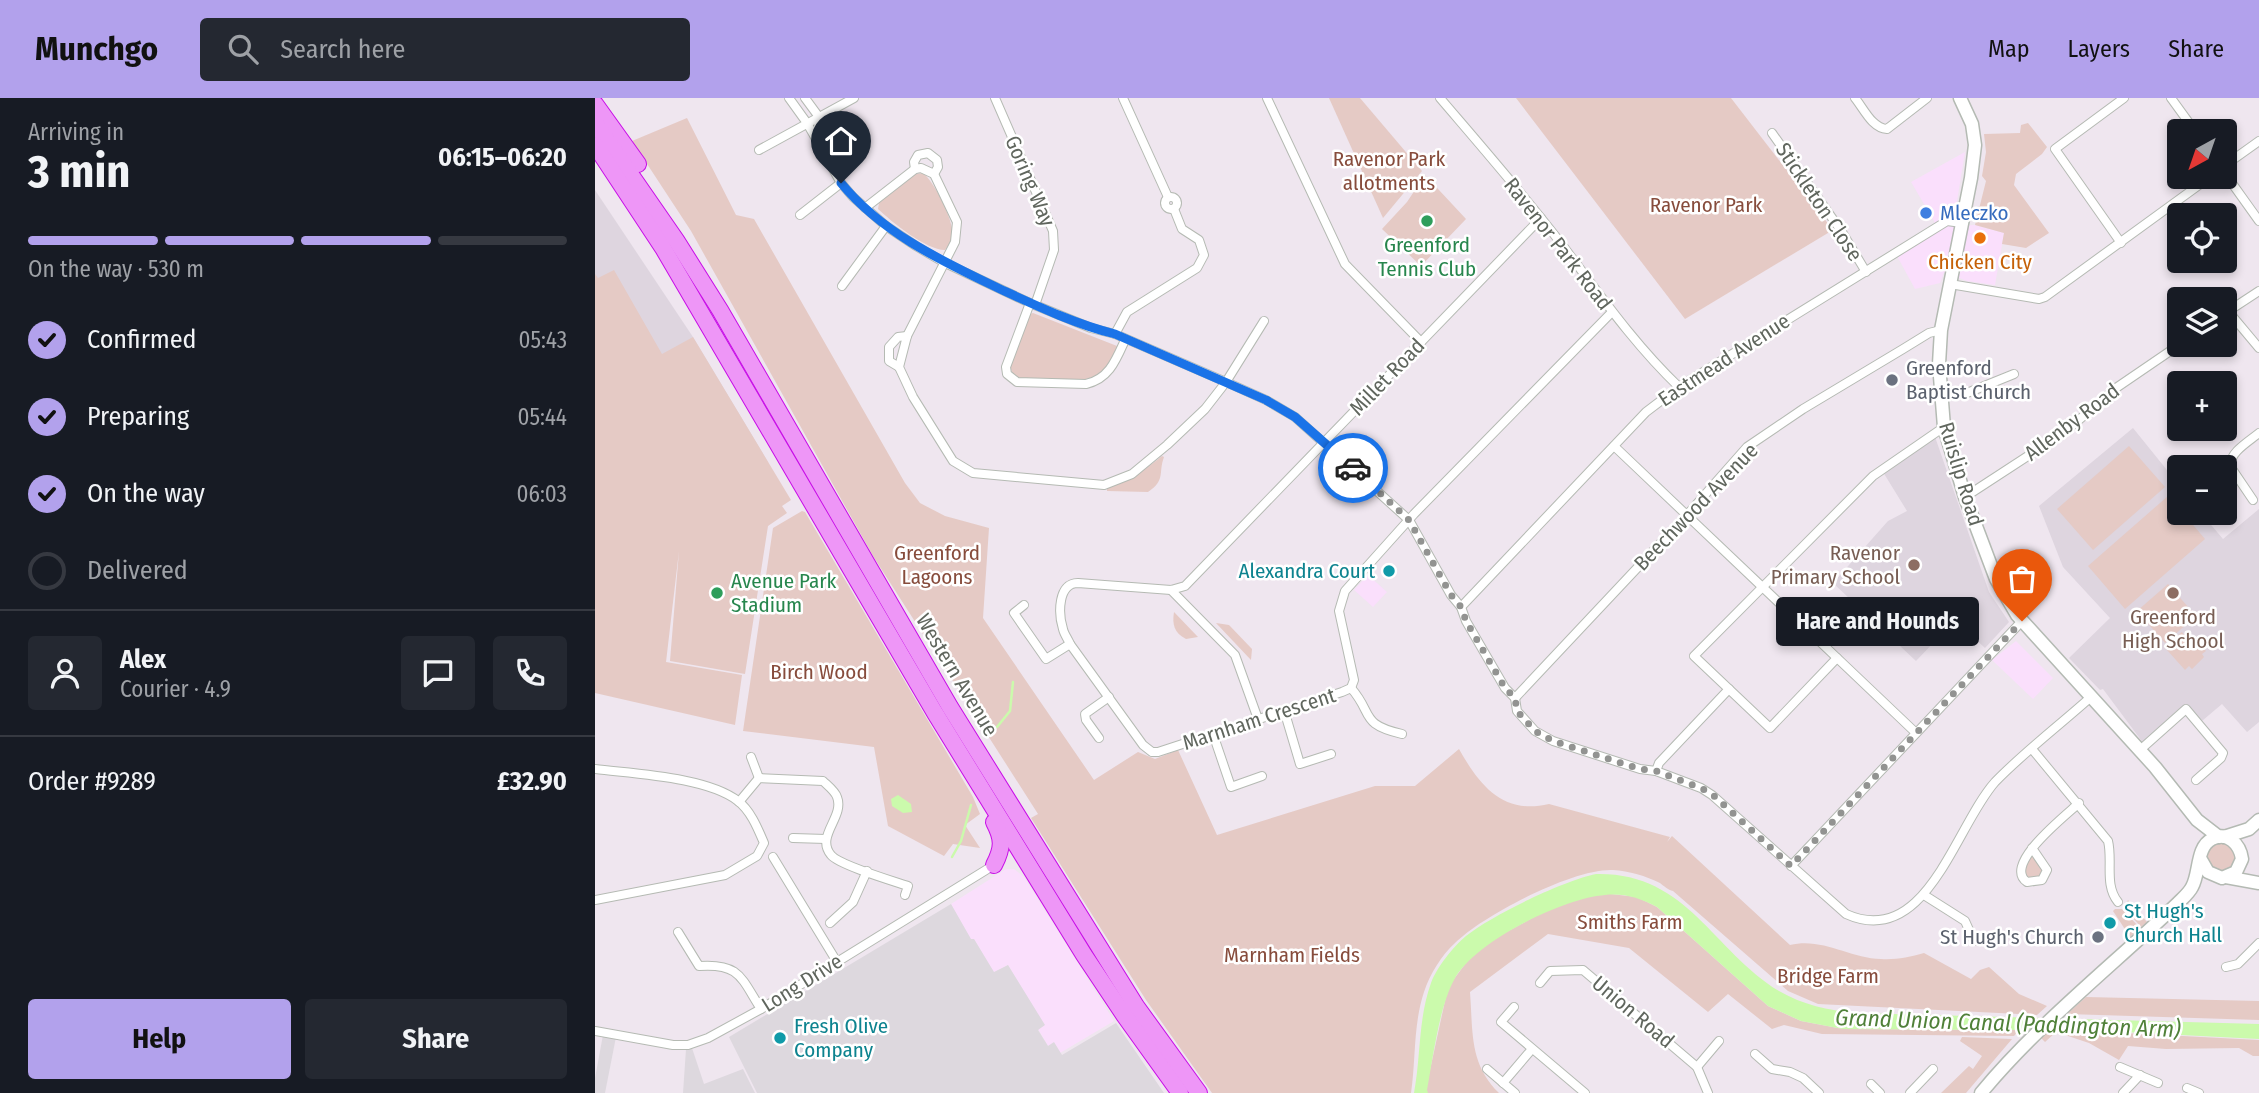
<!DOCTYPE html>
<html lang="en">
<head>
<meta charset="utf-8">
<style>
	body { margin:0; font-family:"Fira Sans Condensed",sans-serif; background:#242831; color:#f1f3f6; height:100vh; display:flex; flex-direction:column; font-size:26px; white-space:nowrap }
	* { box-sizing:border-box; margin:0 }
	p { font-size:23px; color:#9ea1a6 }
	.icon { flex:none; width:38px; height:38px; fill:none; stroke:currentColor; stroke-width:2; stroke-linecap:round; stroke-linejoin:round }
	.map { position:relative; flex:1; overflow:hidden }
	.sheet { display:flex; flex-direction:column; background:#171b24; width:595px }
	.sheet>* { flex:none }
	.needle { width:46px; rotate:220deg }
	.buttons { position:absolute; left:1572px; top:21px; display:grid; gap:14px }
	.buttons a { display:grid; place-items:center; width:70px; height:70px; border-radius:7px; background:#171b24; box-shadow:0 4px 10px #0003; font-size:35px }
	.pin { position:absolute; display:grid; place-items:center; width:60px; height:60px; color:#fff; margin:-72px -30px; border-radius:50% 50% 50% 0; rotate:-45deg; box-shadow:0 0 7px #0007 }
	.pin .icon { rotate:45deg }
	.courier { position:absolute; display:grid; place-items:center; width:70px; height:70px; margin:-35px; border:5px solid #1a73e8; border-radius:50%; background:#fff; color:#222; box-shadow:0 2px 9px #0007 }
	.bubble { position:absolute; height:49px; border-radius:7px; background:#171b24; box-shadow:0 4px 10px #0003; font-size:23px; font-weight:700; line-height:49px; text-align:center }
	.summary em { font-style:normal; font-weight:700 }
	.summary div { display:flex; flex-direction:column-reverse }
	.summary { display:flex; align-items:center; justify-content:space-between; height:119px; padding:0 28px }
	h1 { font-size:46px; font-weight:700; line-height:52px }
	.bar { display:grid; grid-template-columns:repeat(4,1fr); gap:10px 7px; align-content:center; height:84px; padding:0 28px }
	.bar i { height:9px; border-radius:5px; background:#363941 }
	.bar .current { background:#b2a1ec }
	.bar p { grid-column:span 4 }
	.line { display:flex; align-items:center; gap:18px; padding:0 28px; border-top:2px solid #363941 }
	.line div { flex:1 }
	.round { display:grid; place-items:center; flex:none; width:74px; height:74px; border-radius:7px; background:#242831 }
	ol { padding:0 28px; list-style:none }
	li { display:flex; align-items:center; gap:21px; height:77px }
	li p { margin-inline-start:auto }
	li .icon { padding:7px; border-radius:50%; background:#b2a1ec; color:#111; stroke-width:4 }
	li:last-child { color:#9ea1a6 }
	li i { width:38px; height:38px; border:4px solid #363941; border-radius:50% }
	.primary-button { display:flex; gap:14px; margin-top:auto; padding:14px 28px }
	.primary-button a { flex:1; height:80px; border-radius:7px; background:#b2a1ec; color:#111; font-size:28px; font-weight:700; line-height:80px; text-align:center }
	.primary-button a+a { background:#242831; color:#f1f3f6 }
	header { display:flex; align-items:center; gap:42px; box-sizing:border-box; height:98px; padding:0 35px; background:#b2a1ec; color:#111 }
	header strong { font-size:33px }
	nav { display:flex; gap:38px; margin-inline-start:auto; font-size:24px }
	.search { width:490px; height:63px; background:#242831; display:flex; align-items:center; gap:18px; box-sizing:border-box; padding:0 24px; border-radius:7px; color:#9ea1a6; font-size:26px }
	main { display:flex; flex:1; min-height:0 }
	.map>svg:first-child { display:block }
</style>
</head>
<body>
<header>
<strong>Munchgo</strong>
<div class="search"><svg class="icon" aria-label="search" viewBox="0 0 24 24"><circle cx="10" cy="10" r="6"/><path d="M15 15l6 6"/></svg>Search here</div>
<nav><a>Map</a><a>Layers</a><a>Share</a></nav>
</header>
<main>
<section class="sheet">
<div class="summary"><div><h1>3 min</h1><p>Arriving in</p></div><em>06:15–06:20</em></div>
<div class="bar"><i class="current"></i><i class="current"></i><i class="current"></i><i></i><p>On the way · 530 m</p></div>
<ol>
<li><svg class="icon" aria-label="check" viewBox="0 0 24 24"><path d="M5 12l5 5 9-10"/></svg>Confirmed<p>05:43</p></li>
<li><svg class="icon" aria-label="check" viewBox="0 0 24 24"><path d="M5 12l5 5 9-10"/></svg>Preparing<p>05:44</p></li>
<li><svg class="icon" aria-label="check" viewBox="0 0 24 24"><path d="M5 12l5 5 9-10"/></svg>On the way<p>06:03</p></li>
<li><i></i>Delivered</li>
</ol>
<div class="line" style="height:126px"><a class="round"><svg class="icon" aria-label="person" viewBox="0 0 24 24"><circle cx="12" cy="8" r="4"/><path d="M4 21q1-7 8-7t8 7"/></svg></a><div><b>Alex</b><p>Courier · 4.9</p></div><a class="round"><svg class="icon" aria-label="chat" viewBox="0 0 24 24"><path d="M4 5h16v11H9l-5 4z"/></svg></a><a class="round"><svg class="icon" aria-label="phone" viewBox="0 0 24 24"><path d="M5 4h4l2 5-3 2q2 4 5 5l2-3 5 2v4C11 20 4 13 5 4z"/></svg></a></div>
<div class="line" style="height:91px"><div>Order #9289</div><b>£32.90</b></div>
<div class="primary-button"><a>Help</a><a>Share</a></div>
</section>
<div class="map">
<svg width="1664" height="995" viewBox="0 0 1664 995">
	<rect width="100%" height="100%" fill="#efe6ef"/>
	<g fill="#fadffc">
		<polygon points="1370,54 1358,128 1380,127 1409,135 1400,187 1372,183 1349,174 1345,185 1320,191 1302,158 1341,135 1339,123 1316,84"/>
		<polygon points="773,477 792,494 778,509 759,492"/>
		<polygon points="1421,543 1458,580 1438,601 1397,562"/>
		<polygon points="411,771 419,771 429,779 519,923 465,955 459,945 453,948 443,931 449,927 413,867 399,875 379,841 376,842 356,806"/>
	</g>
	<g fill="#ddd8de">
		<polygon points="356,806 376,841 379,841 399,874 413,867 450,927 443,932 453,948 459,944 467,957 521,925 569,995 162,995 134,939"/>
		<polygon points="8,937 21,939 10,995 0,995 0,980"/>
		<polygon points="97,950 109,986 148,971 160,995 88,995 91,951"/>
	</g>
	<g fill="#ded5df">
		<polygon points="0,92 98,239 173,364 0,392"/>
		<polygon points="1538,330 1584,387 1584,415 1606,415 1628,441 1664,411 1664,624 1652,634 1627,606 1601,628 1586,612 1549,646 1508,591 1505,592 1474,560 1515,520 1468,469 1444,408"/>
		<polygon points="1339,336 1394,494 1414,524 1390,550 1360,522 1321,563 1238,485 1293,423 1312,413 1288,374"/>
	</g>
	<g fill="#e5cac5">
		<polygon points="734,0 765,0 827,73 788,120"/>
		<polygon points="921,0 1136,0 1238,132 1090,221"/>
		<path d="M92,20L141,117L159,121L310,385L325,405L350,418L394,430L388,520L499,682L543,654L560,661L583,652L622,737L780,688H820L864,651C885,688 908,717 954,706L1075,739L1072,744L1077,738L1195,847C1227,839 1254,860 1286,861C1300,862 1315,859 1329,855L1376,881L1385,872L1394,869L1424,896L1452,908L1442,917L1223,906L1193,893L1078,793C1073,792 1069,788 1065,785C1051,778 1034,773 1018,772C979,770 888,817 860,845C846,858 835,876 829,894C818,927 821,962 816,995H617L551,902L436,720L443,716L278,458L96,133L37,43Z"/>
		<polygon points="1433,25 1452,49 1447,56 1421,76 1419,87 1454,135 1431,150 1407,146 1409,135 1380,127 1391,83 1387,78 1391,54 1389,36 1425,35 1426,27"/>
		<path d="M328,75C338,82 356,118 357,131C358,139 355,146 350,152C331,152 297,124 283,111L284,105L321,76Z"/>
		<polygon points="830,77 871,121 826,168 787,131 812,104"/>
		<polygon points="19,172 67,256 98,239 196,402 187,408 192,415 173,428 150,576 75,563 84,453 71,564 147,577 140,627 0,595 0,176 3,180"/>
		<path d="M438,215L522,248C514,295 459,282 425,280C418,277 416,274 415,266L435,216Z"/>
		<polygon points="1534,348 1570,389 1498,452 1462,411"/>
		<path d="M567,358L569,359C563,375 571,382 553,394L512,393V390C535,384 549,372 567,358Z"/>
		<polygon points="1573,398 1584,410 1584,415 1588,415 1610,441 1530,511 1493,468"/>
		<polygon points="207,413 210,414 378,699 385,716 370,727 385,750 358,746 349,758 293,728 279,649 148,633 178,430"/>
		<polygon points="1573,486 1601,518 1570,545 1542,513"/>
		<path d="M579,514L603,539L591,541C579,535 577,526 579,514Z"/>
		<polygon points="621,525 634,527 657,551 656,562"/>
		<polygon points="1593,533 1611,553 1607,556 1609,559 1597,571 1594,568 1590,572 1572,552 1576,548 1574,545 1587,534 1589,537"/>
		<polygon points="1631,743 1642,756 1640,767 1631,774 1616,773 1609,754 1615,746"/>
		<polygon points="1437,758 1440,759 1449,773 1445,780 1436,781 1429,777 1431,765"/>
		<path d="M1007,795L1042,799L1062,809L1173,908L1206,923L1248,931L1424,932L1419,938L1227,936L1189,927L1177,931L1133,896L1113,914L1034,850L953,836L875,894C878,933 874,966 904,995H830L853,889L882,850L963,806Z"/>
		<polygon points="1533,802 1552,824 1546,829 1529,810"/>
		<polygon points="1520,811 1527,811 1545,830 1535,839 1518,813"/>
		<polygon points="1491,899 1664,903 1664,922 1472,916"/>
		<polygon points="1455,931 1664,942 1664,958 1658,958 1644,950 1571,951 1533,948 1524,962 1494,945 1461,934 1450,944 1446,940"/>
		<polygon points="1367,939 1417,941 1371,995 1346,995 1374,968 1378,971 1387,958 1365,943"/>
	</g>
	<g fill="#cbfaac">
		<polygon points="303,697 316,706 317,714 308,715 297,708 296,701"/>
		<path d="M1001,776C1092,774 1117,852 1184,893C1208,907 1233,912 1260,915L1664,926V941L1488,932L1482,929L1422,932L1248,931L1206,923L1173,908L1062,809C1045,800 1029,795 1010,797C968,800 879,844 859,882C844,910 838,960 832,992L833,995H819C826,958 823,921 836,885C842,869 858,849 871,838C897,817 968,783 1001,776Z"/>
	</g>
	<g fill="none" stroke-linecap="round" stroke-linejoin="round">
		<g stroke="#cbfaac" stroke-width="2.5">
			<polyline points="402,629 415,613 418,584"/>
			<polyline points="357,759 366,743 376,707"/>
		</g>
		<g stroke="#b5bab3" stroke-width="10">
			<g id="street">
				<path d="M194,0L212,25L246,85L258,99L291,128L321,148L350,165L435,205L496,230L520,236L631,284L671,302L700,319L814,422L856,497L866,509L871,523L910,590L920,600L922,613L940,633L958,643L1045,671L1061,673L1106,690L1117,697L1251,816C1331,852 1360,729 1400,684C1429,654 1466,626 1497,598"/>
				<polyline points="210,0 224,19 222,41"/>
				<polyline points="400,0 458,133 459,152 440,207"/>
				<polyline points="528,0 573,99"/>
				<polyline points="672,0 750,166 826,244"/>
				<path d="M845,0C886,48 927,95 965,144C1003,194 1038,245 1084,289"/>
				<path d="M1260,0C1269,11 1277,30 1292,31L1332,0"/>
				<polyline points="1576,0 1600,33"/>
				<polyline points="1177,35 1247,134 1271,174"/>
				<polyline points="164,52 259,0"/>
				<polyline points="1629,68 1664,43"/>
				<polyline points="320,71 319,64 323,57 333,55 342,62 343,69 339,76"/>
				<polyline points="1629,74 1664,123"/>
				<circle cx="576" cy="105" r="6"/>
				<polyline points="270,110 320,71 326,70 339,76 362,124 360,144 312,238 304,269 318,299 358,363 378,375 509,387 537,376 572,347 610,311 631,284 669,223"/>
				<polyline points="205,117 246,85"/>
				<path d="M946,120L590,488L576,492L483,485C463,485 463,515 468,531C469,536 473,541 475,546L548,647L557,654H563L747,594L756,590L759,582L744,513L750,493L819,416L1016,215"/>
				<polyline points="1526,145 1460,51 1529,0"/>
				<polyline points="1355,186 1444,201 1450,199 1615,79"/>
				<polyline points="247,188 291,128"/>
				<path d="M435,205L411,269L412,276L422,284L491,286C514,281 521,262 530,242"/>
				<polyline points="1633,213 1664,250"/>
				<polyline points="1632,214 1664,193"/>
				<polyline points="520,236 532,214 602,170 609,157 604,142 587,131 579,111"/>
				<polyline points="304,269 294,263 294,249 303,239 312,238"/>
				<polyline points="1345,299 1372,295 1419,276"/>
				<polyline points="1019,348 1321,635"/>
				<polyline points="1370,399 1471,333 1521,290 1584,247"/>
				<path d="M1658,402L1635,368C1635,354 1653,344 1664,335"/>
				<polyline points="576,492 640,557 663,621"/>
				<polyline points="429,507 419,515 451,561 475,546"/>
				<polyline points="866,509 1051,314 1084,289 1352,123 1367,125"/>
				<polyline points="1242,560 1175,630 1099,558 1278,378 1349,329"/>
				<path d="M756,590C779,616 764,626 807,636"/>
				<polyline points="920,600 1092,417 1152,349 1208,311 1308,251 1334,235 1346,232"/>
				<polyline points="689,612 705,666 736,656"/>
				<polyline points="618,636 636,689 667,678"/>
				<polyline points="504,640 491,622 490,616 514,599"/>
				<path d="M1437,651L1513,743C1518,763 1509,787 1523,804"/>
				<polyline points="1545,652 1591,611 1628,655 1626,660 1601,682"/>
				<polyline points="156,659 164,680"/>
				<path d="M0,671C40,676 112,679 143,703C156,713 163,731 169,745L162,758L130,777L0,802"/>
				<polyline points="1061,673 1064,665 1134,591"/>
				<path d="M144,704L164,680L228,683C232,687 240,693 242,699C250,719 220,738 236,757C244,767 298,783 313,788L310,797"/>
				<polyline points="198,740 231,741"/>
				<path d="M1437,750L1452,772L1447,782L1432,784C1407,767 1470,718 1484,705"/>
				<polyline points="178,759 242,864"/>
				<polyline points="1196,768 1427,523"/>
				<polyline points="1329,797 1370,823 1379,843"/>
				<polyline points="235,825 258,804 272,773"/>
				<path d="M83,834L104,868C145,865 146,880 166,911"/>
				<polyline points="1631,869 1643,866 1664,845"/>
				<polyline points="945,885 955,873 988,872 1102,969 1113,995"/>
				<polyline points="919,909 906,924 990,995"/>
				<polyline points="0,933 78,947 93,947 113,940 166,911 399,767"/>
				<polyline points="1160,956 1177,971 1195,974 1208,980 1224,995"/>
				<polyline points="1102,969 1124,943"/>
				<polyline points="1525,969 1563,985"/>
				<polyline points="892,971 920,995"/>
				<polyline points="908,985 937,951"/>
				<polyline points="1276,986 1285,995"/>
				<polyline points="1592,990 1604,995"/>
				<polyline points="1315,995 1338,971"/>
				<polyline points="1528,995 1545,977"/>
			</g>
		</g>
		<g stroke="#b4bab3" stroke-width="15">
			<g id="secondary">
				<polyline points="1365,0 1377,26 1380,47 1376,80 1346,232 1344,266 1349,329 1370,399 1401,481 1422,517 1560,669 1602,722 1624,739"/>
				<polyline points="1629,739 1654,731 1664,722"/>
				<polyline points="1631,779 1664,785"/>
				<path d="M1386,995C1444,925 1517,868 1583,805C1588,800 1594,795 1597,789C1605,775 1601,749 1617,741C1632,733 1645,746 1647,761L1641,774L1627,780L1613,774L1605,760"/>
			</g>
		</g>
		<g stroke="#c80ee7" stroke-width="18">
			<g id="highway">
				<polyline points="0,6 43,66"/>
				<polyline points="0,25 81,142 125,212 355,609 541,908 604,995"/>
				<polyline points="0,47 68,150 340,615 489,857 529,917 585,995"/>
				<path d="M399,767C408,750 408,741 399,724"/>
			</g>
		</g>
		<use href="#street" stroke="#fff" stroke-width="8"/>
		<use href="#secondary" stroke="#fff" stroke-width="12"/>
		<use href="#highway" stroke="#ee96f7" stroke-width="16"/>
	</g>
	<g fill="none" stroke-linecap="round" stroke-linejoin="round">
		<polyline stroke="#929391" stroke-width="7" stroke-dasharray="0 12.6" points="758,370 814,422 856,497 866,509 871,523 910,590 920,600 922,613 940,633 958,643 1045,671 1061,673 1106,690 1118,697 1196,768 1427,523"/>
		<path stroke="#1a73e8" stroke-width="9" d="M246,85C288,136 347,163 405,191C442,208 480,226 520,236L671,302L700,319L758,370"/>
	</g>
	<circle fill="#3f7fe0" stroke="#fff" stroke-width="2.5" cx="1331" cy="115" r="7"/>
	<g fill="#2e9e5b" stroke="#fff" stroke-width="2.5">
		<circle cx="832" cy="123" r="7"/>
		<circle cx="122" cy="495" r="7"/>
	</g>
	<circle fill="#e8710a" stroke="#fff" stroke-width="2.5" cx="1385" cy="140" r="7"/>
	<g fill="#6b7280" stroke="#fff" stroke-width="2.5">
		<circle cx="1297" cy="282" r="7"/>
		<circle cx="1503" cy="839" r="7"/>
	</g>
	<g fill="#8d6e63" stroke="#fff" stroke-width="2.5">
		<circle cx="1319" cy="467" r="7"/>
		<circle cx="1578" cy="495" r="7"/>
	</g>
	<g fill="#0f9aa8" stroke="#fff" stroke-width="2.5">
		<circle cx="794" cy="473" r="7"/>
		<circle cx="1515" cy="825" r="7"/>
		<circle cx="185" cy="940" r="7"/>
	</g>
	<g text-anchor="middle" dominant-baseline="central" stroke-width="5" stroke-linejoin="round" paint-order="stroke">
		<g font-size="21" fill="#874c3c" stroke="#fff">
			<text x="794" y="61">Ravenor Park<tspan x="794" dy="24">allotments</tspan></text>
			<text x="1111" y="107">Ravenor Park</text>
			<text x="342" y="455">Greenford<tspan x="342" dy="24">Lagoons</tspan></text>
			<text x="224" y="574">Birch Wood</text>
			<text x="1035" y="824">Smiths Farm</text>
			<text x="697" y="857">Marnham Fields</text>
			<text x="1233" y="878">Bridge Farm</text>
		</g>
		<g font-size="21" fill="#60665e" stroke="#fff">
			<text transform="translate(435 83) rotate(67)">Goring Way</text>
			<text transform="translate(1224 104) rotate(56)">Stickleton Close</text>
			<text transform="translate(963 146) rotate(52)">Ravenor Park Road</text>
			<text transform="translate(1129 262) rotate(-33)">Eastmead Avenue</text>
			<text transform="translate(792 279) rotate(-46)">Millet Road</text>
			<text transform="translate(1477 324) rotate(-37)">Allenby Road</text>
			<text transform="translate(1366 376) rotate(73)">Ruislip Road</text>
			<text transform="translate(1101 409) rotate(-46)">Beechwood Avenue</text>
			<text transform="translate(362 577) rotate(59)">Western Avenue</text>
			<text transform="translate(664 621) rotate(-18)">Marnham Crescent</text>
			<text transform="translate(207 885) rotate(-32)">Long Drive</text>
			<text transform="translate(1038 914) rotate(40)">Union Road</text>
		</g>
		<g font-size="21" fill="#366cbe" stroke="#fff" text-anchor="start">
			<text x="1345" y="115">Mleczko</text>
		</g>
		<g font-size="21" fill="#27864d" stroke="#fff">
			<text x="832" y="147">Greenford<tspan x="832" dy="24">Tennis Club</tspan></text>
			<text x="136" y="483" text-anchor="start">Avenue Park<tspan x="136" dy="24">Stadium</tspan></text>
		</g>
		<g font-size="21" fill="#c56008" stroke="#fff">
			<text x="1385" y="164">Chicken City</text>
		</g>
		<g font-size="21" fill="#5b616d" stroke="#fff" text-anchor="start">
			<text x="1311" y="270">Greenford<tspan x="1311" dy="24">Baptist Church</tspan></text>
			<text x="1489" y="839" text-anchor="end">St Hugh's Church</text>
		</g>
		<g font-size="21" fill="#785e54" stroke="#fff" text-anchor="end">
			<text x="1305" y="455">Ravenor<tspan x="1305" dy="24">Primary School</tspan></text>
			<text x="1578" y="519" text-anchor="middle">Greenford<tspan x="1578" dy="24">High School</tspan></text>
		</g>
		<g font-size="21" fill="#0d838f" stroke="#fff" text-anchor="start">
			<text x="780" y="473" text-anchor="end">Alexandra Court</text>
			<text x="1529" y="813">St Hugh's<tspan x="1529" dy="24">Church Hall</tspan></text>
			<text x="199" y="928">Fresh Olive<tspan x="199" dy="24">Company</tspan></text>
		</g>
		<g font-size="23" font-style="italic" fill="#508139" stroke="#fff">
			<text transform="translate(1413 925) rotate(2)">Grand Union Canal (Paddington Arm)</text>
		</g>
	</g>
</svg>
<div class="buttons">
<a><svg class="needle" viewBox="-14 -14 28 28"><path d="M0-13l5 13h-10z" fill="#e53935"/><path d="M0 13l5-13h-10z" fill="#9ea1a6"/></svg></a>
<a><svg class="icon" aria-label="locate" viewBox="0 0 24 24"><circle cx="12" cy="12" r="6"/><path d="M12 2v4M12 18v4M2 12h4M18 12h4"/></svg></a>
<a><svg class="icon" aria-label="layers" viewBox="0 0 24 24"><path d="M12 4l9 5-9 5-9-5zM3 14l9 5 9-5"/></svg></a>
<a>+</a>
<a>−</a>
</div>
<div class="pin" style="left:1427px;top:523px;background:#ea580c"><svg class="icon" aria-label="bag" viewBox="0 0 24 24"><path d="M5 8h14l-1 12H6zM9 8a3 3 0 0 1 6 0"/></svg></div>
<div class="pin" style="left:246px;top:85px;background:#1f2937"><svg class="icon" aria-label="home" viewBox="0 0 24 24"><path d="M3 11l9-7 9 7M6 9v11h12V9"/></svg></div>
<div class="courier" style="left:758px;top:370px"><svg class="icon" aria-label="car" viewBox="0 0 24 24"><path d="M5 17H2v-5l4-1 3-4h7l3 4 3 1v5h-3M9 17h6M6 11h13"/><circle cx="7" cy="17" r="2"/><circle cx="17" cy="17" r="2"/></svg></div>
<div class="bubble" style="left:1181px;top:499px;width:203px">Hare and Hounds</div>
</div>
</main>
</body>
</html>
